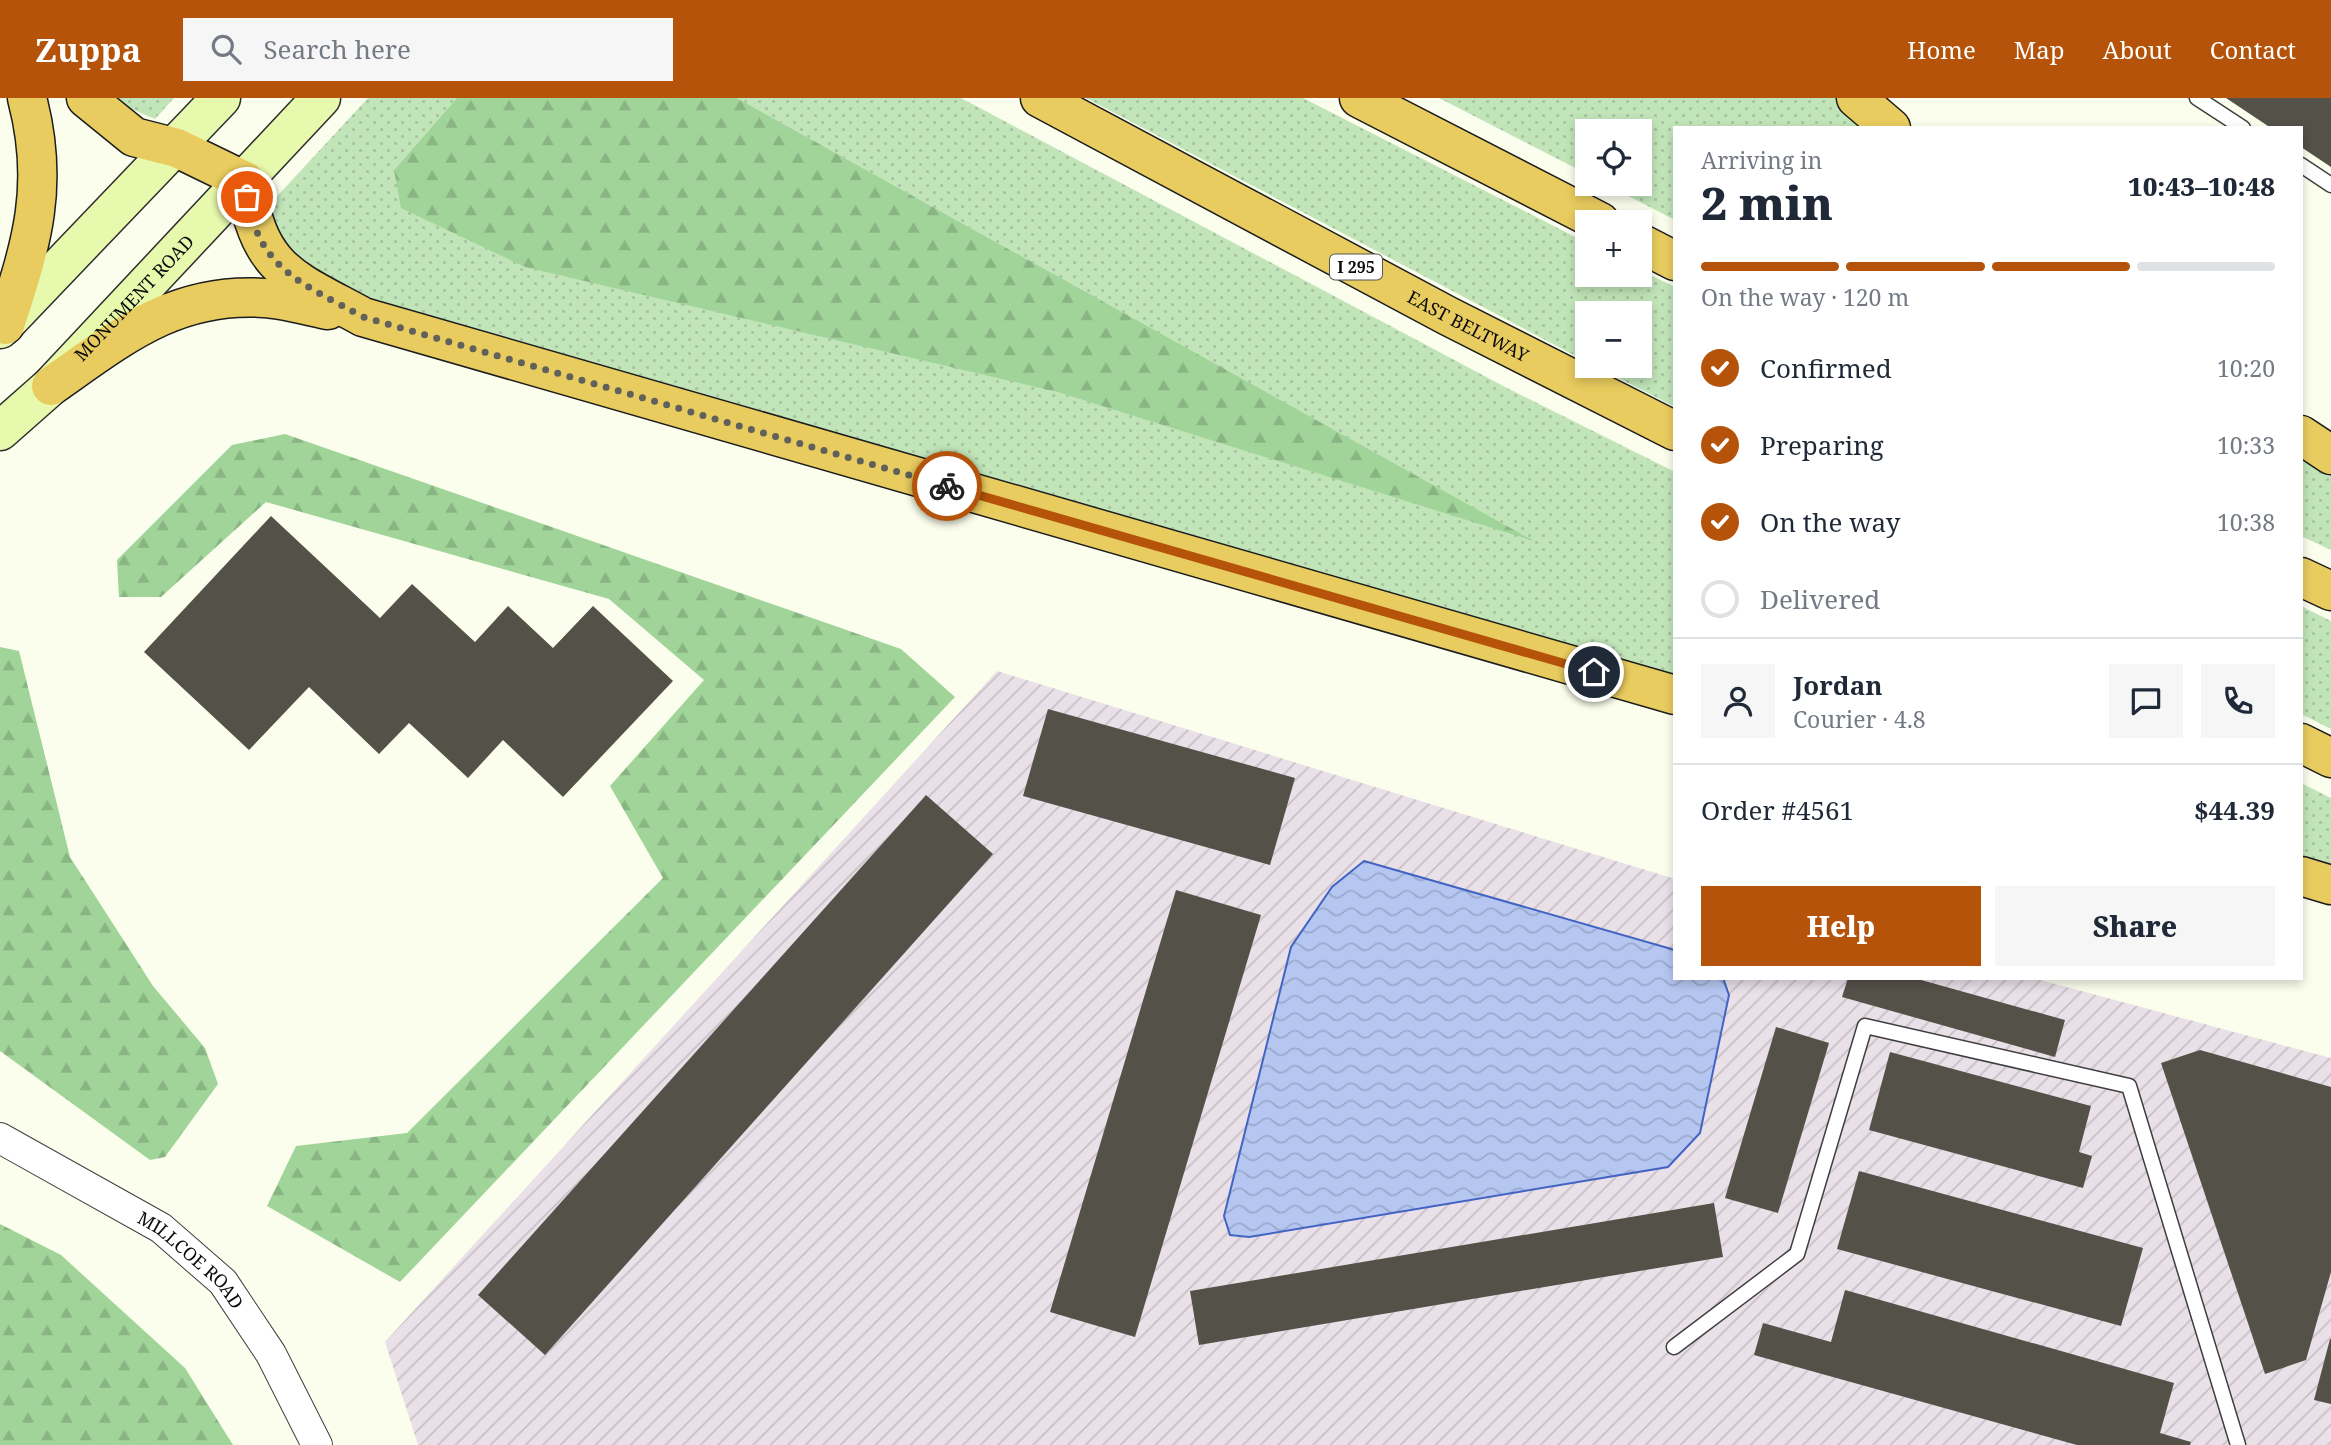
<!DOCTYPE html>
<html lang="en">
<head>
<meta charset="utf-8">
<style>
	body { margin:0; font-family:"Noto Serif",serif; background:#f6f6f7; color:#1f2937; height:100vh; display:flex; flex-direction:column; font-size:26px; white-space:nowrap }
	* { box-sizing:border-box; margin:0 }
	p { font-size:23px; color:#747a83 }
	.icon { flex:none; width:38px; height:38px; fill:none; stroke:currentColor; stroke-width:2; stroke-linecap:round; stroke-linejoin:round }
	.map { position:relative; flex:1; overflow:hidden }
	.side { position:absolute; left:1673px; top:28px; width:630px; height:854px; display:flex; flex-direction:column; background:#fff; border-radius:0px; box-shadow:0 4px 10px #0003 }
	.side>* { flex:none }
	.buttons { position:absolute; left:1575px; top:21px; display:grid; gap:14px }
	.buttons a { display:grid; place-items:center; width:77px; height:77px; border-radius:0px; background:#fff; box-shadow:0 4px 10px #0003; font-size:35px }
	.pin { position:absolute; display:grid; place-items:center; width:60px; height:60px; color:#fff; margin:-30px; border:4px solid #fff; border-radius:50%; box-shadow:0 2px 7px #0007 }
	.courier { position:absolute; display:grid; place-items:center; width:70px; height:70px; margin:-35px; border:5px solid #b45309; border-radius:50%; background:#fff; color:#222; box-shadow:0 2px 9px #0007 }
	.headline em { font-style:normal; font-weight:800 }
	.headline div { display:flex; flex-direction:column-reverse }
	.headline { display:flex; align-items:center; justify-content:space-between; height:119px; padding:0 28px }
	h1 { font-size:46px; font-weight:800; line-height:52px }
	.bar { display:grid; grid-template-columns:repeat(4,1fr); gap:10px 7px; align-content:center; height:84px; padding:0 28px }
	.bar i { height:9px; border-radius:5px; background:#e0e1e3 }
	.bar .on { background:#b45309 }
	.bar p { grid-column:span 4 }
	.line { display:flex; align-items:center; gap:18px; padding:0 28px; border-top:2px solid #e0e1e3 }
	.line div { flex:1 }
	.round { display:grid; place-items:center; flex:none; width:74px; height:74px; border-radius:0px; background:#f6f6f7 }
	ol { padding:0 28px; list-style:none }
	li { display:flex; align-items:center; gap:21px; height:77px }
	li p { margin-inline-start:auto }
	li .icon { padding:7px; border-radius:50%; background:#b45309; color:#fff; stroke-width:4 }
	li:last-child { color:#747a83 }
	li i { width:38px; height:38px; border:4px solid #e0e1e3; border-radius:50% }
	.action { display:flex; gap:14px; margin-top:auto; padding:14px 28px }
	.action a { flex:1; height:80px; border-radius:0px; background:#b45309; color:#fff; font-size:28px; font-weight:800; line-height:80px; text-align:center }
	.action a+a { background:#f6f6f7; color:#1f2937 }
	header { display:flex; align-items:center; gap:42px; box-sizing:border-box; height:98px; padding:0 35px; background:#b45309; color:#fff }
	header strong { font-size:33px }
	nav { display:flex; gap:38px; margin-inline-start:auto; font-size:24px }
	.search { width:490px; height:63px; background:#f6f6f7; display:flex; align-items:center; gap:18px; box-sizing:border-box; padding:0 24px; border-radius:0px; color:#747a83; font-size:26px }
	.map>svg:first-child { display:block }
</style>
</head>
<body>
<header>
<strong>Zuppa</strong>
<div class="search"><svg class="icon" aria-label="search" viewBox="0 0 24 24"><circle cx="10" cy="10" r="6"/><path d="M15 15l6 6"/></svg>Search here</div>
<nav><a>Home</a><a>Map</a><a>About</a><a>Contact</a></nav>
</header>
<div class="map">
<svg width="2331" height="1347" viewBox="0 0 2331 1347">
	<defs>
		<pattern id="industrial-furrows" width="10" height="10" patternUnits="userSpaceOnUse" patternTransform="scale(1.75)"><rect width="10" height="10" fill="#eae1e8"/><path d="M-1 1l2-2M0 10L10 0M9 11l2-2" fill="none" stroke="#c8c0c6"/></pattern>
		<pattern id="grass-dots" width="8" height="8" patternUnits="userSpaceOnUse" patternTransform="scale(1.75)"><rect width="8" height="8" fill="#c1e5b9"/><path d="M2 2h.1M6 6h.1" fill="none" stroke="#a5c39e" stroke-width="1.8" stroke-linecap="round"/></pattern>
		<pattern id="forest-firs" width="22" height="20" patternUnits="userSpaceOnUse" patternTransform="scale(1.75)"><rect width="22" height="20" fill="#a0d499"/><path d="M5 1l3.5 6h-7zM16 11l3.5 6h-7z" fill="#89b583"/></pattern>
		<pattern id="water-waves" width="16" height="10" patternUnits="userSpaceOnUse" patternTransform="scale(1.75)"><rect width="16" height="10" fill="#b5c6f1"/><path d="M0 5q4-4 8 0t8 0" fill="none" stroke="#9aa9cd"/></pattern>
	</defs>
	<rect width="100%" height="100%" fill="#fbfeec"/>
	<polygon fill="url(#industrial-furrows)" points="997,573 1675,781 1675,880 2033,880 2331,960 2331,1347 418,1347 385,1244"/>
	<g fill="url(#grass-dots)">
		<polygon points="114,0 174,0 155,21 127,9"/>
		<path d="M368,0H457L394,72L1057,294L1530,441L737,0H961L1507,290L1675,374V582L339,191C300,170 283,149 268,108Z"/>
		<polygon points="1086,0 1303,0 1587,145 1587,177 1640,177 1640,172 1675,189 1675,309 1595,268 1640,268 1640,215 1587,215 1587,264"/>
		<polygon points="1439,0 1838,0 1873,30 1675,30 1675,122 1605,86 1640,86 1640,33 1587,33 1587,76"/>
		<polygon points="2301,353 2331,373 2331,452 2301,438"/>
		<polygon points="2301,508 2331,523 2331,631 2301,616"/>
		<polygon points="2301,685 2331,700 2331,769 2301,761"/>
	</g>
	<g fill="url(#forest-firs)">
		<polygon points="457,0 737,0 1534,443 1057,294 525,169 401,110 394,72"/>
		<polygon points="285,336 901,551 955,599 400,1184 267,1108 296,1048 407,1035 663,780 610,688 704,582 609,501 266,404 161,499 119,499 117,462 232,347"/>
		<polygon points="0,549 19,553 70,759 153,888 205,950 218,986 165,1059 150,1062 0,953"/>
		<polygon points="0,1126 61,1157 185,1270 233,1347 0,1347"/>
	</g>
	<polygon fill="url(#water-waves)" stroke="#4264c2" stroke-width="2" points="1364,763 1675,852 1675,880 1723,880 1729,897 1700,1035 1668,1069 1249,1139 1230,1137 1224,1118 1291,849 1332,789"/>
	<g fill="#545149">
		<polygon points="2226,0 2331,0 2331,69 2301,49 2301,30 2271,30"/>
		<polygon points="271,418 380,520 412,486 475,544 508,508 553,550 593,508 673,583 563,699 503,642 468,680 409,625 379,656 309,589 249,652 144,554"/>
		<polygon points="1048,611 1295,680 1270,767 1023,698"/>
		<polygon points="926,697 993,756 545,1257 478,1197"/>
		<polygon points="1176,792 1261,817 1135,1239 1050,1214"/>
		<polygon points="1848,880 1914,880 2065,922 2055,959 1842,899"/>
		<polygon points="1776,929 1829,945 1778,1115 1725,1100"/>
		<polygon points="2200,952 2331,989 2331,1174 2306,1262 2265,1276 2161,965"/>
		<polygon points="1890,954 2091,1008 2079,1054 2092,1058 2083,1090 1869,1032"/>
		<polygon points="1859,1073 2143,1150 2121,1228 1837,1151"/>
		<polygon points="1714,1105 1723,1159 1199,1247 1190,1193"/>
		<polygon points="1845,1192 2174,1285 2160,1335 2191,1344 2190,1347 2077,1347 1754,1257 1763,1225 1831,1244"/>
		<polygon points="2330,1241 2331,1241 2331,1306 2314,1302"/>
	</g>
	<g fill="none" stroke-linecap="round" stroke-linejoin="round">
		<g stroke="#3f3f3f" stroke-width="17">
			<g id="lane">
				<polyline points="2197,0 2243,30"/>
				<polyline points="2301,67 2331,87"/>
				<polyline points="1674,1249 1797,1156 1865,928 2129,988 2238,1347"/>
			</g>
		</g>
		<g stroke="#3f3f3f" stroke-width="32">
			<g id="street">
				<path id="s1" d="M0,1040L161,1130L223,1184L271,1256L317,1347"/>
			</g>
		</g>
		<g stroke="#2e2e2e" stroke-width="41">
			<g id="secondary">
				<polyline points="0,231 221,0"/>
				<path id="s2" d="M0,333L51,288L321,0"/>
			</g>
		</g>
		<g stroke="#1d1d1d" stroke-width="41">
			<g id="highway">
				<path d="M86,0L134,39L177,50L245,83C259,173 290,179 363,219L1675,597"/>
				<path id="s3" d="M1040,0L1448,218L1675,333"/>
				<polyline points="1359,0 1600,124"/>
				<polyline points="1856,0 1891,30"/>
				<polyline points="1640,145 1675,163"/>
				<path d="M5,227C32,145 50,87 27,0"/>
				<path d="M51,288C120,240 174,194 264,200C285,201 307,208 328,212"/>
				<polyline points="2301,337 2331,357"/>
				<polyline points="2301,479 2331,493"/>
				<polyline points="2301,645 2331,660"/>
				<polyline points="2301,778 2331,787"/>
			</g>
		</g>
		<use href="#lane" stroke="#fff" stroke-width="14"/>
		<use href="#street" stroke="#fff" stroke-width="30"/>
		<use href="#secondary" stroke="#e7f9ac" stroke-width="38"/>
		<use href="#highway" stroke="#e9cc5f" stroke-width="38"/>
	</g>
	<g fill="none" stroke-linecap="round" stroke-linejoin="round">
		<path stroke="#60615a" stroke-width="7" stroke-dasharray="0 12.6" d="M247,99C259,172 304,186 363,219L947,388"/>
		<polyline stroke="#b45309" stroke-width="9" points="947,388 1594,574"/>
	</g>
	<g text-anchor="middle" dominant-baseline="central" stroke-width="7" stroke-linejoin="round" paint-order="stroke">
		<rect fill="#fff" stroke="#555" stroke-width="2" x="1330" y="156.5" width="52" height="25" rx="5"/>
		<g font-size="16" font-weight="bold" fill="#0c0c0c">
			<text x="1356" y="169">I 295</text>
		</g>
		<g font-size="18" fill="#0c0c0c" stroke="#fff">
			<text stroke="none"><textPath href="#s2" startOffset="189">MONUMENT ROAD</textPath></text>
			<text stroke="none"><textPath href="#s3" startOffset="485">EAST BELTWAY</textPath></text>
			<text stroke="none"><textPath href="#s1" startOffset="228">MILLCOE ROAD</textPath></text>
		</g>
	</g>
</svg>
<div class="buttons">
<a><svg class="icon" aria-label="locate" viewBox="0 0 24 24"><circle cx="12" cy="12" r="6"/><path d="M12 2v4M12 18v4M2 12h4M18 12h4"/></svg></a>
<a>+</a>
<a>−</a>
</div>
<div class="pin" style="left:247px;top:99px;background:#ea580c"><svg class="icon" aria-label="bag" viewBox="0 0 24 24"><path d="M5 8h14l-1 12H6zM9 8a3 3 0 0 1 6 0"/></svg></div>
<div class="pin" style="left:1594px;top:574px;background:#1f2937"><svg class="icon" aria-label="home" viewBox="0 0 24 24"><path d="M3 11l9-7 9 7M6 9v11h12V9"/></svg></div>
<div class="courier" style="left:947px;top:388px"><svg class="icon" aria-label="bike" viewBox="0 0 24 24"><circle cx="6" cy="16" r="4"/><circle cx="18" cy="16" r="4"/><path d="M6 16l4-8h5l3 8M10 8l3 8H6M13 5h3"/></svg></div>
<section class="side">
<div class="headline"><div><h1>2 min</h1><p>Arriving in</p></div><em>10:43–10:48</em></div>
<div class="bar"><i class="on"></i><i class="on"></i><i class="on"></i><i></i><p>On the way · 120 m</p></div>
<ol>
<li><svg class="icon" aria-label="check" viewBox="0 0 24 24"><path d="M5 12l5 5 9-10"/></svg>Confirmed<p>10:20</p></li>
<li><svg class="icon" aria-label="check" viewBox="0 0 24 24"><path d="M5 12l5 5 9-10"/></svg>Preparing<p>10:33</p></li>
<li><svg class="icon" aria-label="check" viewBox="0 0 24 24"><path d="M5 12l5 5 9-10"/></svg>On the way<p>10:38</p></li>
<li><i></i>Delivered</li>
</ol>
<div class="line" style="height:126px"><a class="round"><svg class="icon" aria-label="person" viewBox="0 0 24 24"><circle cx="12" cy="8" r="4"/><path d="M4 21q1-7 8-7t8 7"/></svg></a><div><b>Jordan</b><p>Courier · 4.8</p></div><a class="round"><svg class="icon" aria-label="chat" viewBox="0 0 24 24"><path d="M4 5h16v11H9l-5 4z"/></svg></a><a class="round"><svg class="icon" aria-label="phone" viewBox="0 0 24 24"><path d="M5 4h4l2 5-3 2q2 4 5 5l2-3 5 2v4C11 20 4 13 5 4z"/></svg></a></div>
<div class="line" style="height:91px"><div>Order #4561</div><b>$44.39</b></div>
<div class="action"><a>Help</a><a>Share</a></div>
</section>
</div>
</body>
</html>
